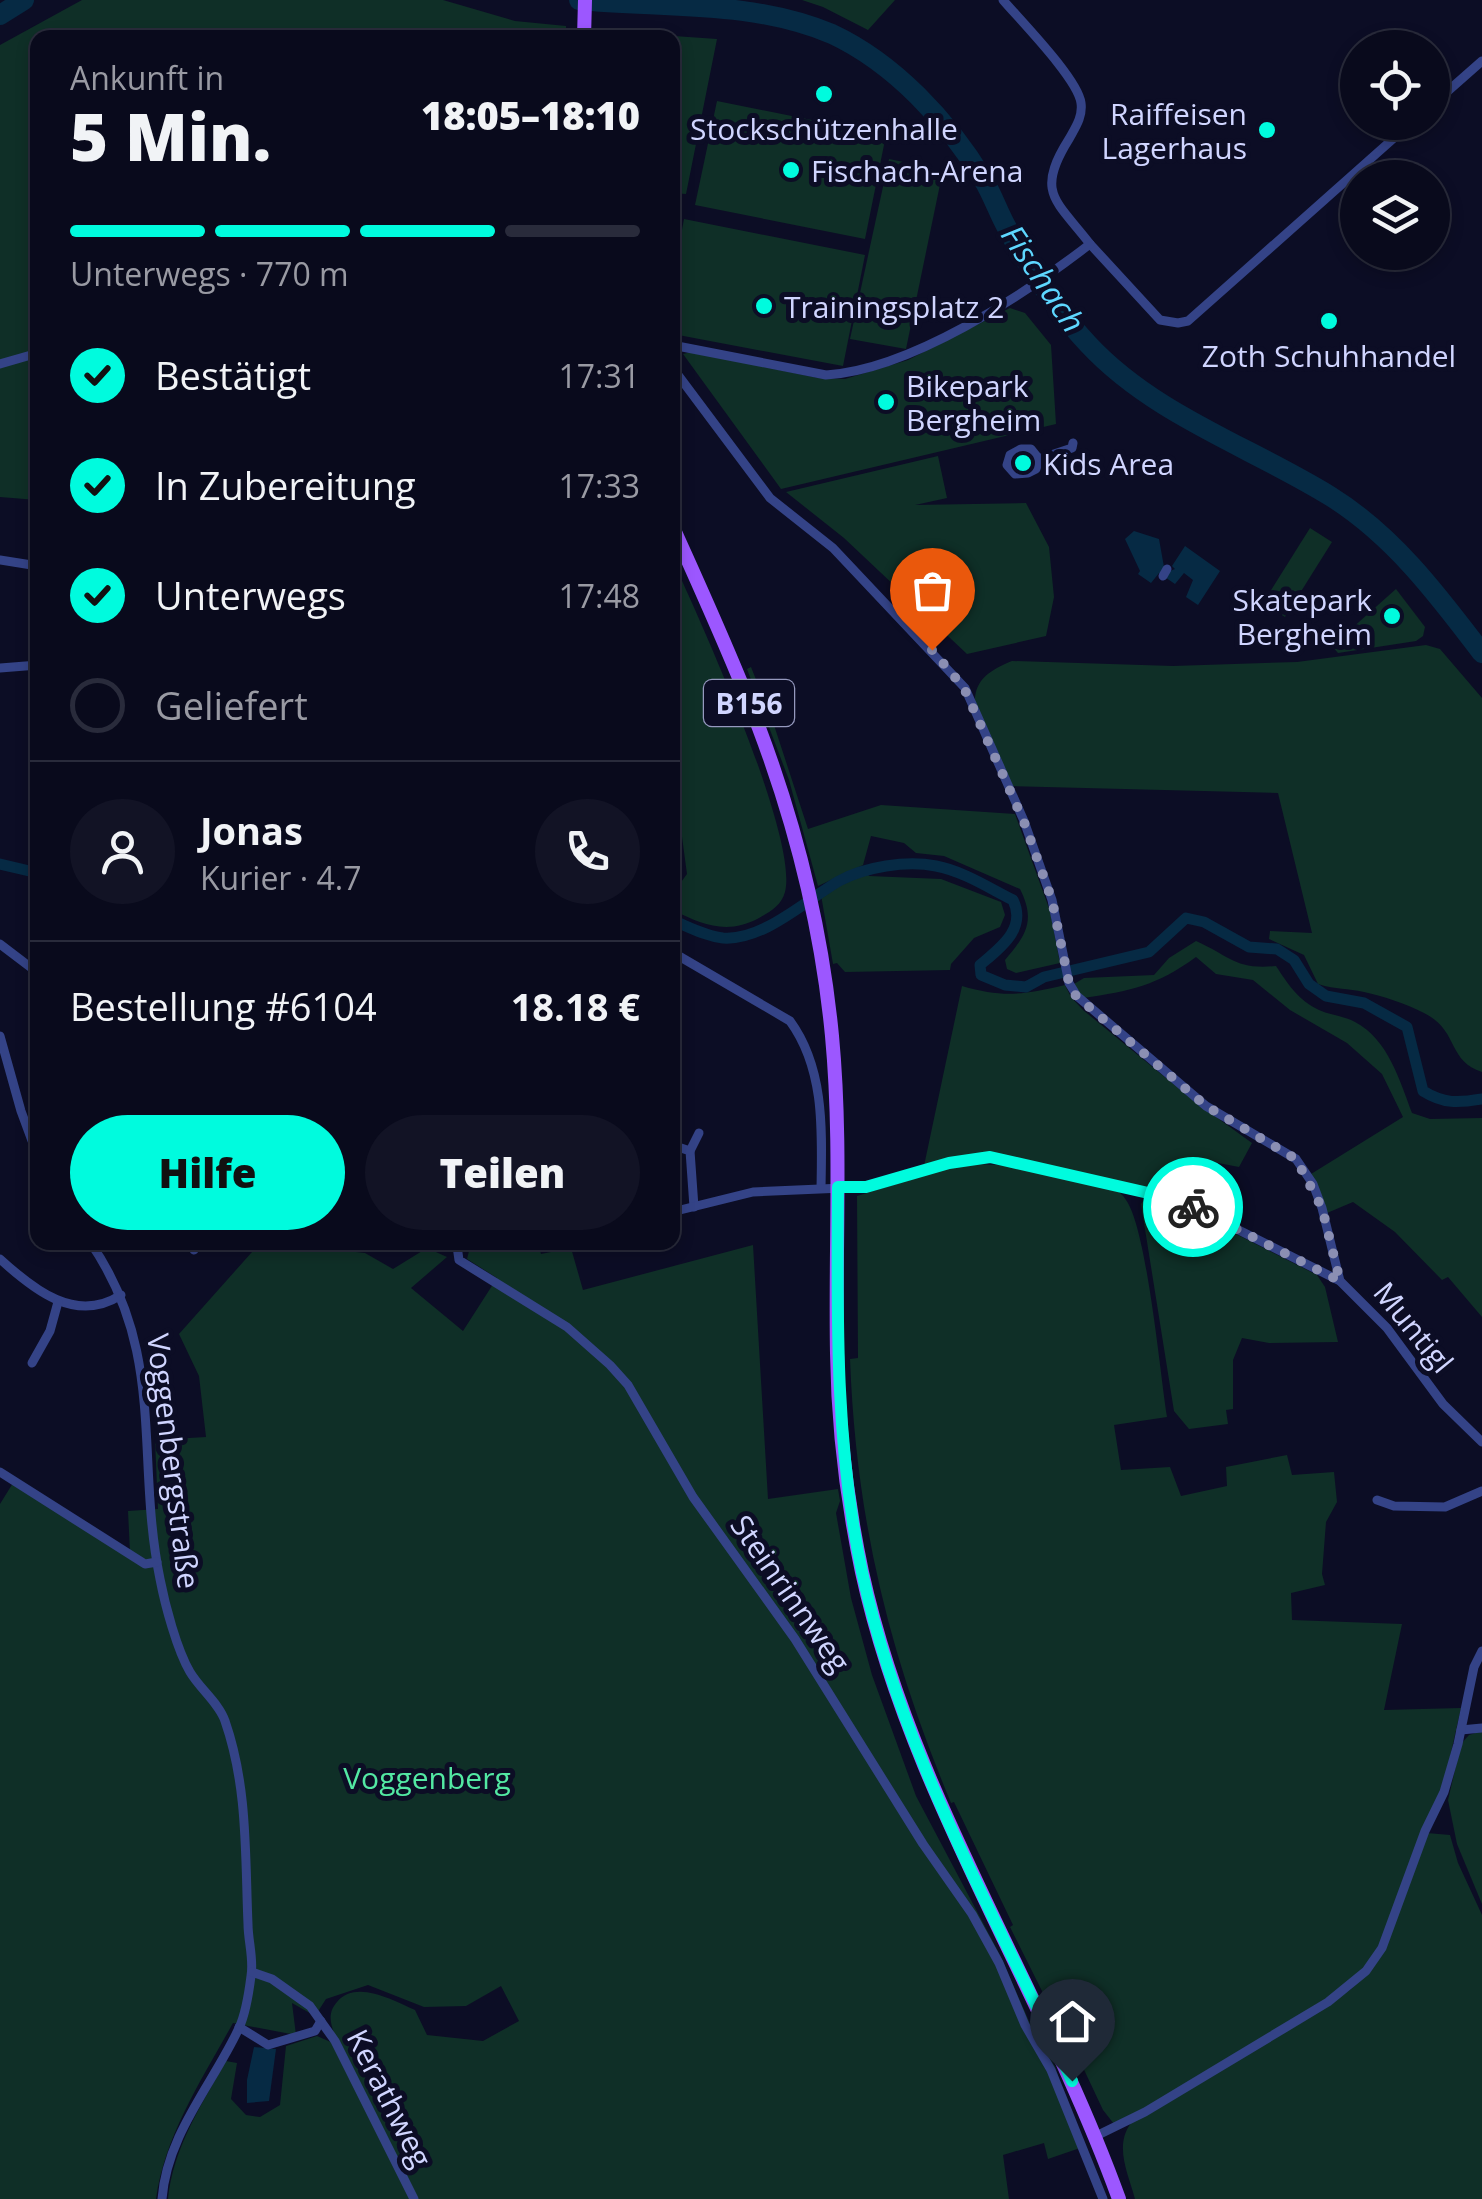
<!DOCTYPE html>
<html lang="de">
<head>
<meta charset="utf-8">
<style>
	body { margin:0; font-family:"Open Sans",sans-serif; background:#121325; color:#f1f3f6; height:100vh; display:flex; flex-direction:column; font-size:38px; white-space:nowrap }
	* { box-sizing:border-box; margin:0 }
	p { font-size:32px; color:#999aa3 }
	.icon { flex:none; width:55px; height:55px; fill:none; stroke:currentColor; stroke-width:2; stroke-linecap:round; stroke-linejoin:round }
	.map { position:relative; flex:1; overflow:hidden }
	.panel { position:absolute; left:30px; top:30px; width:650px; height:1220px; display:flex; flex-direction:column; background:#090a1c; border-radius:20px; box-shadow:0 5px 15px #0003,0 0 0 2px #292b3b }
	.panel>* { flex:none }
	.tools { position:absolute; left:1340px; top:30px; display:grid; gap:20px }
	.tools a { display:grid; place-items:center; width:110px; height:110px; border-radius:50%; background:#090a1c; box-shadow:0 5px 15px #0003,0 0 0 2px #292b3b; font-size:50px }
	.pin { position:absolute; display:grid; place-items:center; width:85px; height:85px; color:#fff; margin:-102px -42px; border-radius:50% 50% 50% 0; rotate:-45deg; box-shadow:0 0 10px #0007 }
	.pin .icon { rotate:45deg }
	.courier { position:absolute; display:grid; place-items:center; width:100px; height:100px; margin:-50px; border:8px solid #00fbde; border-radius:50%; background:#fff; color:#222; box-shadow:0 2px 12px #0007 }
	.overview em { font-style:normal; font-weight:800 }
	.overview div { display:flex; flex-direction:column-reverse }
	.overview { display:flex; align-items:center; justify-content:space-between; height:170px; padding:0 40px }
	h1 { font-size:65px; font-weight:800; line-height:75px }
	.bar { display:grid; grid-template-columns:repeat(4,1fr); gap:15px 10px; align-content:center; height:120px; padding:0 40px }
	.bar i { height:12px; border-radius:8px; background:#292b3b }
	.bar .selected { background:#00fbde }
	.bar p { grid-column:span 4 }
	.line { display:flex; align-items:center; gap:25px; padding:0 40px; border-top:2px solid #292b3b }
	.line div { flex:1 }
	.round { display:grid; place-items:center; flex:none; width:105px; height:105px; border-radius:52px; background:#121325 }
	ol { padding:0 40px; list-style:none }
	li { display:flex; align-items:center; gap:30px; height:110px }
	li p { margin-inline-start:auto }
	li .icon { padding:10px; border-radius:50%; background:#00fbde; color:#111; stroke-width:4 }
	li:last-child { color:#999aa3 }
	li i { width:55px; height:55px; border:5px solid #292b3b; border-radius:50% }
	.cta { display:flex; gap:20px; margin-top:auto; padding:20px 40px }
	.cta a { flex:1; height:115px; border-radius:60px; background:#00fbde; color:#111; font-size:40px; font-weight:800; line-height:115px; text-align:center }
	.cta a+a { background:#121325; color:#f1f3f6 }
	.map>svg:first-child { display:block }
</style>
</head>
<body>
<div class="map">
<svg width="1482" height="2199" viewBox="0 0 1482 2199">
	<rect width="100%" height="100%" fill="#0c0d25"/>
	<g fill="#0f2f27">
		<polygon points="82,0 443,0 515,21 566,26 566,38 38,38 37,500 0,497 0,45"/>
		<polygon points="802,0 895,0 868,30 823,7"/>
		<polygon points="631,33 717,39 686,194 673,193 672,38 620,37"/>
		<polygon points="717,101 886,135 865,239 695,205"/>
		<polygon points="889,159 943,170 906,349 850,339"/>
		<polygon points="684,219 865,255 843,366 673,334 673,278"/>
		<polygon points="1010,308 1025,313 1051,345 1056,424 781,489 683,354 691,352 818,378 845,379 908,360"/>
		<polygon points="938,456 947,498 915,505 1026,503 1049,547 1054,597 1046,636 967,654 844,538 786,492"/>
		<polygon points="1310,528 1332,542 1285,617 1263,603"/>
		<path d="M672,559C699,617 799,838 785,892C781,906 771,911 759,918C728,935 702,925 673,910V893L687,874L682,837L673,818Z"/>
		<polygon points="1396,589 1425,627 1423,636 1416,641 1338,653 1332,646"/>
		<path d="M1426,645L1440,649L1482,698V1072C1447,1061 1459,1030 1424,1013C1407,1004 1383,996 1364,992C1347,988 1337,990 1318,984L1304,955L1269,939L1270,931L1312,933L1278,793L1011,786L975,706C973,680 990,670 1012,661L1173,666L1297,662Z"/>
		<path d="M751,667L773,722L808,829L881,805L1015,814L1050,911L1060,963L1016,973L1007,969L1005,960C1026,935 1036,921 1020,889L944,856L916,853L904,843L871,836L863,865L818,886L789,780L747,669Z"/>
		<polygon points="867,873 869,876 941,879 1001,902 1005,915 1000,927 974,938 951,964 950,970 845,972 837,963 833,964 821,895"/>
		<path d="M1196,941C1230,956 1235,970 1276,966C1288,984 1298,1000 1319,1010C1330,1015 1344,1016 1355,1022C1388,1039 1400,1081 1412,1113L1430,1119L1482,1118V1317L1448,1277L1442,1280L1395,1232L1353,1202L1327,1213L1311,1174L1403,1117L1382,1074L1347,1043L1290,1010L1253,980L1216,974L1196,957C1156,986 1131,991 1083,998L1074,984L1084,978L1154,975L1169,958Z"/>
		<path d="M1065,985L1071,997L1083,1010L1194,1101L1252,1143L1239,1167L1213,1162L1188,1199L997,1155L924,1166L962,986C1003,998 1023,995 1065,985Z"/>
		<path d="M977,1164L1018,1166L1115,1189C1119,1192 1123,1195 1126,1200C1147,1229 1160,1374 1167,1417L1114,1425L1121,1470L1170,1467L1181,1496L1227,1486L1226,1467L1287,1455L1292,1475L1334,1472L1337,1502L1326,1522L1322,1574L1325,1585L1291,1593L1292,1620L1402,1624L1384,1710L1461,1708L1445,1779L1381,1943L1370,1962L1345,1988L1147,2108L1114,2124L1103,2110L1070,2040L1067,2041L1010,1927L1013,1925L954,1802L951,1803C889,1654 856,1520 850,1359L858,1358L857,1196L953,1167Z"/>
		<polygon points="1152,1197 1179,1205 1317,1275 1325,1287 1338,1342 1269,1343 1242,1338 1233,1360 1233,1409 1226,1410 1228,1424 1189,1429 1174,1411 1141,1204 1146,1198"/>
		<path d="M260,1243H304L311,1247L365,1253L393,1269L427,1248L447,1257L411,1288L463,1331L497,1278L467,1259L471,1243H538L541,1254L571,1248L583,1290L753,1245L768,1499L838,1489L840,1501L836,1513L851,1598L872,1675L916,1796L1000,1955L1036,2037L1055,2066L1080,2148L1048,2159L1044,2143L1003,2155L1009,2199H416L334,2033C330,2022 328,2012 337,2002C356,1979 394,2001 415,2010L427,2035L483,2041L519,2021L501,1986L466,2006L424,2007L368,1985L326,1999L315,2016L292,2003L296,2035L233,2023C202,2079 165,2135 156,2199H0V1504L13,1483L130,1552L128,1511L158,1509L155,1440L206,1437L199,1376L179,1334Z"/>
		<polygon points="1482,1731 1482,1904 1457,1844 1448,1800 1461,1744 1469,1735"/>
		<path d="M1427,1833L1450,1835L1458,1863L1482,1915V2199H1135C1128,2173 1114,2146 1131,2123L1350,1990L1368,1973Z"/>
		<path d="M317,2036L333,2043L410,2199H168C173,2148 202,2104 226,2061L237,2063L231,2099L246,2115L260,2117L280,2105L286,2046Z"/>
	</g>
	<g fill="#062a44">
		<polygon points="1134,531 1159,539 1164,567 1170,571 1175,569 1172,566 1185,546 1220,571 1198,605 1186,597 1193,580 1184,573 1175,584 1159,573 1151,583 1138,574 1140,571 1125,539"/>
		<polygon points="254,2047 276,2049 269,2101 247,2103 247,2080"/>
	</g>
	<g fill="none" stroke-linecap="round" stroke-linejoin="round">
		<g stroke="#062a44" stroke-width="11">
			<polyline points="0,864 38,873"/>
			<path d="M672,920C689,927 705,936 723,938C763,941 806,900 839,881C865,867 906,860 936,866C963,871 989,888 1013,900C1027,929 1000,948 980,965L981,975L1005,985L1026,987L1044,977L1149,952L1186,918L1204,922L1249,947L1277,949L1294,960L1309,984L1326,996L1364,1003L1407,1027L1423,1091C1444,1104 1458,1103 1482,1099"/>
		</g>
		<g stroke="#062a44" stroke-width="20">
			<path d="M579,0C664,8 751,0 832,34C894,63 948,121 983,179C992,194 998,211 1006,226C1029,269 1055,309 1088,344C1154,415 1249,446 1330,496C1393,535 1438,595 1482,653"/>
			<polyline points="0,15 24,0"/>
		</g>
		<g stroke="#344387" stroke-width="9">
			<polyline points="1432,105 1482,61"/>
			<polyline points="1090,244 1160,320 1178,323 1188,321 1412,122"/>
			<path d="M672,345L826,375C910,370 1024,295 1090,244C1056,200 1035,193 1069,139C1075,128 1083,117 1081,103C1078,79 1021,21 1003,0"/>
			<polyline points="0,364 38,353"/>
			<polyline points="672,367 770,498 833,548 965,688 1024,821 1052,900 1069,983 1077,996 1206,1106 1296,1159 1313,1184 1322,1208 1340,1281"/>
			<polyline points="1039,459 1036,469 1028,473 1015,474 1007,465 1010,455 1021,449 1031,449 1039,459 1072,448 1073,443"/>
			<polyline points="0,560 38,566"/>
			<polyline points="1163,576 1167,569"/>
			<polyline points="0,668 38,665"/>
			<polyline points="0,944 38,973"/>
			<path d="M672,952L790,1021C825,1069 822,1131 821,1188"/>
			<polyline points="0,1036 21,1111 38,1157"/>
			<polyline points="672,1145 690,1151 694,1207"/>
			<polyline points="690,1151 699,1133"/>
			<polyline points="672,1212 753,1192 866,1187 949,1163 990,1157 1179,1200 1340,1281 1387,1328 1443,1404 1482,1442"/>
			<path d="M90,1242C167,1353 135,1458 160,1579C165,1605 177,1650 190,1672C200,1689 219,1703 225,1721C248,1787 245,1855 248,1924C248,1941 254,1959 251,1976C249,1992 246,2013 239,2028C213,2084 167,2134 162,2199"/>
			<polyline points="190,1242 194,1250"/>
			<polyline points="445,1242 481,1246 522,1242"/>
			<polyline points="457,1246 459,1260 567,1327 610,1365 628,1385 693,1497 795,1639 923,1844 972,1914 999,1963 1025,2025 1051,2070 1103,2199"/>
			<path d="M0,1259C34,1290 76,1324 121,1295"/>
			<polyline points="32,1363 50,1331 58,1302"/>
			<polyline points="0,1472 145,1564 157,1562"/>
			<polyline points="1377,1500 1394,1506 1445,1507 1482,1491"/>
			<polyline points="1461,1730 1482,1728"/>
			<polyline points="252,1972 272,1979 310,2006 335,2041 414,2199"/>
			<polyline points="239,2027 268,2045 315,2031 321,2021"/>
			<polyline points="1096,2136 1145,2112 1328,2002 1366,1971 1382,1948 1425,1831 1444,1792 1458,1744 1474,1667 1482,1651"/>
		</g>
		<g stroke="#9c57ff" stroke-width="14">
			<polyline points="584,38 585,0"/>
			<path d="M672,525C702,592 733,659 759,728C796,826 822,931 832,1036C842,1142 835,1247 837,1353C838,1426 847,1501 862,1572C911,1796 1042,1986 1119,2199"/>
		</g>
	</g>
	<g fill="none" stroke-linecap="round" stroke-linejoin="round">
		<polyline stroke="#8b8fb3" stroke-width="10" stroke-dasharray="0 18" points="932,650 964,688 1024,822 1052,900 1069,983 1076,996 1206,1106 1296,1159 1322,1208 1340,1281 1193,1207"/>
		<path stroke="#00fbde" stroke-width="12" d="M1072,2081C995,1914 901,1753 862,1572C835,1445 837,1316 838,1187H866L949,1163L990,1157L1179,1200L1193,1207"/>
	</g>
	<g fill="#00fbde" stroke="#0c0d25" stroke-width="4">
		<circle cx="824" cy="94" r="10"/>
		<circle cx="1267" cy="130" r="10"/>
		<circle cx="791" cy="170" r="10"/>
		<circle cx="764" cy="306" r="10"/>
		<circle cx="1329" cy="321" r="10"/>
		<circle cx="886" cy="402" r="10"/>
		<circle cx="1023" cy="463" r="10"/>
		<circle cx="1392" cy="616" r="10"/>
	</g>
	<g text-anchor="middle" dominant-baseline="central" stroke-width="10" stroke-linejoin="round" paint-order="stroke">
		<rect fill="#0c0d25" stroke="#9599be" stroke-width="2.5" x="704" y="680" width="90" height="46" rx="8"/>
		<g font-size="28" font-weight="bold" fill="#d0d5ff">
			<text x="749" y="703">B156</text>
		</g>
		<g font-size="30" fill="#d0d5ff" stroke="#0c0d25" text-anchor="start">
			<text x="1247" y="113" text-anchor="end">Raiffeisen<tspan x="1247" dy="34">Lagerhaus</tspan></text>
			<text x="824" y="128" text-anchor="middle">Stockschützenhalle</text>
			<text x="811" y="170">Fischach-Arena</text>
			<text x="784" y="306">Trainingsplatz 2</text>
			<text x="1329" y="355" text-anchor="middle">Zoth Schuhhandel</text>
			<text x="906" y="385">Bikepark<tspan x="906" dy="34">Bergheim</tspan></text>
			<text x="1043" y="463">Kids Area</text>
			<text x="1372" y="599" text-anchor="end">Skatepark<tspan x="1372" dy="34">Bergheim</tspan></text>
		</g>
		<g font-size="30" fill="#d0d5ff" stroke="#0c0d25">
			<text transform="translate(1414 1327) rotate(51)">Muntigl</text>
			<text transform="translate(174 1461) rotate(83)">Voggenbergstraße</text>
			<text transform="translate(791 1593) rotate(55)">Steinrinnweg</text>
			<text transform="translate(390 2098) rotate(63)">Kerathweg</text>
		</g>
		<g font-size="30" fill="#53e8a3" stroke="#0c0d25">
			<text x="427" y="1777">Voggenberg</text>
		</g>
		<g font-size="32" font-style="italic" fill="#5ed7ff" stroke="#0c0d25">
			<text transform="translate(1044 278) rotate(56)">Fischach</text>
		</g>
	</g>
</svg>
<div class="tools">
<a><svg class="icon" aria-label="locate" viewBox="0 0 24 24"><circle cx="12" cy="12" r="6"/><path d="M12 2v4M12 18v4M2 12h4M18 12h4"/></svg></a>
<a><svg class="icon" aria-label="layers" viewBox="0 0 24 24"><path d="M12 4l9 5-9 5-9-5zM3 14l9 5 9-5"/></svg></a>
</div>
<div class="pin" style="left:932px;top:650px;background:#ea580c"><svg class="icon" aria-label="bag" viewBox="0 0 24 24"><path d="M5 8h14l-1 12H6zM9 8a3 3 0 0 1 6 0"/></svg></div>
<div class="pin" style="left:1072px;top:2081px;background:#1f2937"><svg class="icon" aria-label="home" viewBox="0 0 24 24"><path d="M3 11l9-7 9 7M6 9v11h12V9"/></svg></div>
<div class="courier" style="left:1193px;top:1207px"><svg class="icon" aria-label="bike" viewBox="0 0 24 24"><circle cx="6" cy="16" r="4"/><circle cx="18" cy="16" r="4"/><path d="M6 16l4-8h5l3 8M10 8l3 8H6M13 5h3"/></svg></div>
<section class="panel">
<div class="overview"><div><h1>5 Min.</h1><p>Ankunft in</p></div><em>18:05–18:10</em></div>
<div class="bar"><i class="selected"></i><i class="selected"></i><i class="selected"></i><i></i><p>Unterwegs · 770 m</p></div>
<ol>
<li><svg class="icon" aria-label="check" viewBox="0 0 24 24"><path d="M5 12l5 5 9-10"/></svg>Bestätigt<p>17:31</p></li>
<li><svg class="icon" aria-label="check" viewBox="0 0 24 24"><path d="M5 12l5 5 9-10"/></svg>In Zubereitung<p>17:33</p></li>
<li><svg class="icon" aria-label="check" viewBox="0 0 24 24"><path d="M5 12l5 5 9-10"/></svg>Unterwegs<p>17:48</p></li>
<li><i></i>Geliefert</li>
</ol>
<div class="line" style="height:180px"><a class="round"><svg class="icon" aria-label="person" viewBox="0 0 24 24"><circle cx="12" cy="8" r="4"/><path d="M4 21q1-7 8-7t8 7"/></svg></a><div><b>Jonas</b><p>Kurier · 4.7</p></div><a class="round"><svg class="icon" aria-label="phone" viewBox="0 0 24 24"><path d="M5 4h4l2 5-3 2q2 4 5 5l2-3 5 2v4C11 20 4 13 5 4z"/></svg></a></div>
<div class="line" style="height:130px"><div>Bestellung #6104</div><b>18.18 €</b></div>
<div class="cta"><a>Hilfe</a><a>Teilen</a></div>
</section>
</div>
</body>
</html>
